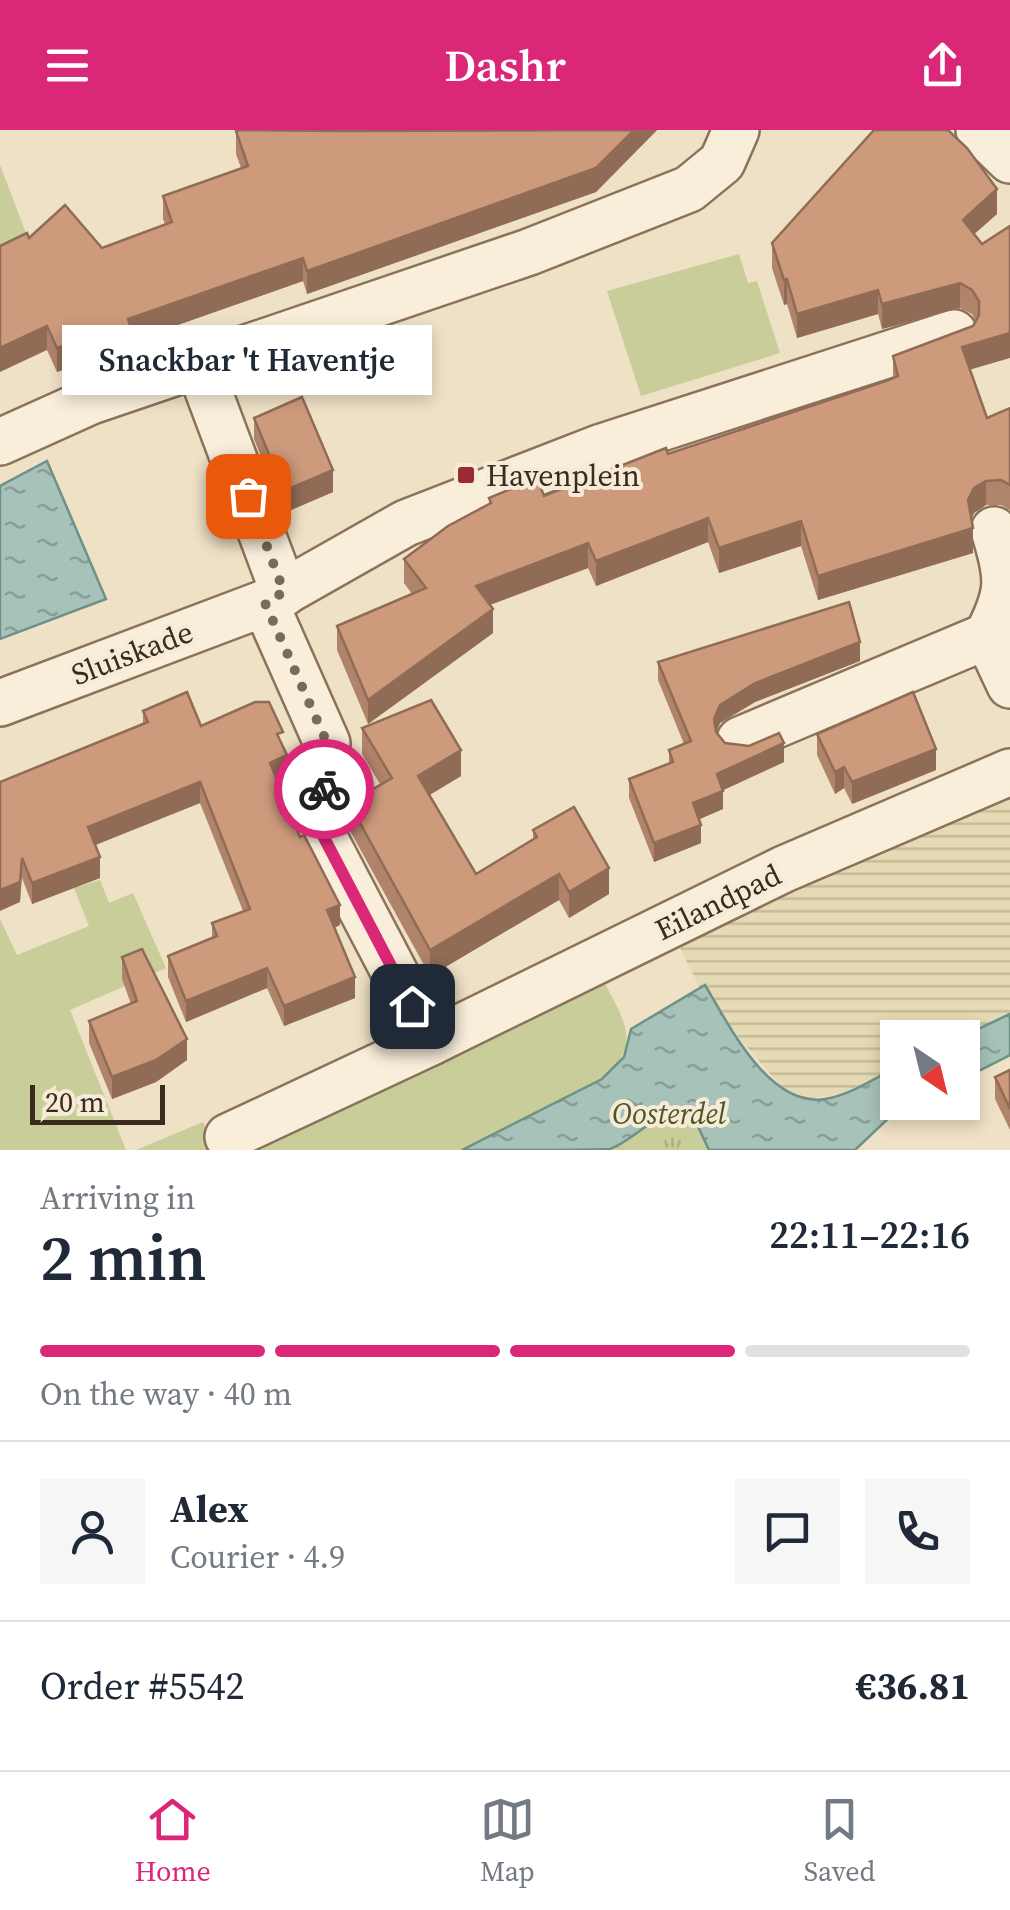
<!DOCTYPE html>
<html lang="en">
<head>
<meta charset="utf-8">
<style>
	body { margin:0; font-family:"Source Serif 4",serif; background:#f6f6f7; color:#1f2937; height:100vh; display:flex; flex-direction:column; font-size:38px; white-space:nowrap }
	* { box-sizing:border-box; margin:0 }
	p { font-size:32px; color:#747a83 }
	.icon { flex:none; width:55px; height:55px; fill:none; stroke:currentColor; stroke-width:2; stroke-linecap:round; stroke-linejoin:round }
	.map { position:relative; height:1020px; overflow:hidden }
	.drawer { display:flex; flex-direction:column; background:#fff; flex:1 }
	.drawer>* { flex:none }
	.needle { width:65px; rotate:145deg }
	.buttons { position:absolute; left:880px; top:890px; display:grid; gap:20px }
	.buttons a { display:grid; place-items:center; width:100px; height:100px; border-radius:0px; background:#fff; box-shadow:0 5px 15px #0003; font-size:50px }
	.scale { position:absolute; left:30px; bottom:25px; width:135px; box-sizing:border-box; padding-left:10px; border:5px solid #3b2b1f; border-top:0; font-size:28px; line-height:35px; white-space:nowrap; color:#3b2b1f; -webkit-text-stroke:8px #f6ebd6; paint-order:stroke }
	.pin { position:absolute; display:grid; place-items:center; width:85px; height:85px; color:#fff; margin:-42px; border-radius:20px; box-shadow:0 5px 15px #0006 }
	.courier { position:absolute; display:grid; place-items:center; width:100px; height:100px; margin:-50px; border:8px solid #db2777; border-radius:50%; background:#fff; color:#222; box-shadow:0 2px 12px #0007 }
	.bubble { position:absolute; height:70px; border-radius:0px; background:#fff; box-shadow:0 5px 15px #0003; font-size:32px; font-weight:600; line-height:70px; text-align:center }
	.head em { font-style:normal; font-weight:600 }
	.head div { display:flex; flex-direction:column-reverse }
	.head { display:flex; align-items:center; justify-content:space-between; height:170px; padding:0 40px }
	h1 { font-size:65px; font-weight:600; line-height:75px }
	.bar { display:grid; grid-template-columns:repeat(4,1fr); gap:15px 10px; align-content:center; height:120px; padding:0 40px }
	.bar i { height:12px; border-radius:8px; background:#e0e1e3 }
	.bar .selected { background:#db2777 }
	.bar p { grid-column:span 4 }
	.line { display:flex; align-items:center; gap:25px; padding:0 40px; border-top:2px solid #e0e1e3 }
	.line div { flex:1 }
	.round { display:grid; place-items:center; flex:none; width:105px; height:105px; border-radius:0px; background:#f6f6f7 }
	header { display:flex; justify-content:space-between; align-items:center; height:130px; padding:0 40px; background:#db2777; color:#fff; font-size:45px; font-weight:600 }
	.menu { display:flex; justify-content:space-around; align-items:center; height:140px; border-top:2px solid #e0e1e3; background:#fff; font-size:28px; color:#747a83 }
	.menu a { display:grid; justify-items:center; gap:5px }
	.menu .selected { color:#db2777 }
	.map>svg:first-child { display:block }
</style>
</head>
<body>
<header><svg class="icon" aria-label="menu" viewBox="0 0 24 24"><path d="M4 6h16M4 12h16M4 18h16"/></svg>Dashr<svg class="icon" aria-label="share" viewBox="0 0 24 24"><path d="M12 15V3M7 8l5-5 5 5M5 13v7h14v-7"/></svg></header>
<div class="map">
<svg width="1010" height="1020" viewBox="0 0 1010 1020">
	<defs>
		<pattern id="farmland-rules" width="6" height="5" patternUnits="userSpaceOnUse" patternTransform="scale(2.5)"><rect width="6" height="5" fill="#e5dab3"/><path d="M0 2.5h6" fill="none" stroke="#c5bb9a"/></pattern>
		<pattern id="park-tufts" width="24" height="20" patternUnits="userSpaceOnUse" patternTransform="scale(2.5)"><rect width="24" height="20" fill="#c9cd99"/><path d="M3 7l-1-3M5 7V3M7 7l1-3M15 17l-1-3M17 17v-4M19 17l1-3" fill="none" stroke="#aeb083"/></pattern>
		<pattern id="water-ripples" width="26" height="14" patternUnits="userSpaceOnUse" patternTransform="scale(2.5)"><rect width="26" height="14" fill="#a7c2b9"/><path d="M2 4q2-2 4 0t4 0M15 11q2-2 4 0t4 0" fill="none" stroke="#899e96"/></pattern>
	</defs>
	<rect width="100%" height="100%" fill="#efe1c6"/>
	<polygon fill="url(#farmland-rules)" points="1010,661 1010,884 961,907 898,908 897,937 840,965 807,968 783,959 729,896 705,856 700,858 674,806"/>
	<g fill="#c9cd99">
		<polygon points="0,35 29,111 0,121"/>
		<polygon points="739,124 748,153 757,151 780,223 641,266 607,161"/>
		<polygon points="100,750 109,773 133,763 166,838 70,880 126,1020 0,1020 0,789 17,825 89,796 74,758"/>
		<path d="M601,846C622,888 645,913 602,949L462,1020H243Z"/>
		<polygon points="203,992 216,1020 136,1020"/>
	</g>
	<polygon fill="url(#park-tufts)" points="684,936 734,1020 519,1020"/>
	<g fill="url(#water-ripples)" stroke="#6e9187" stroke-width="2.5">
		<polygon points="47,331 106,469 0,509 0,356"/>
		<path d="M705,855C729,895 769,978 825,969C850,965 875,948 897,937L898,972L914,973L895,982L855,1020H709L694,988C659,972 639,1009 610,1019C586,1020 493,1020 462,1020L602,949L624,927L631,899Z"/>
		<polygon points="1010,884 1010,925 963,949 961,907"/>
	</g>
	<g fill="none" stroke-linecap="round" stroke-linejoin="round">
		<g stroke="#8a725b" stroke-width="50">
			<g id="minor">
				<polyline points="979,0 1010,30"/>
				<polyline points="199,236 284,463"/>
				<polyline points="0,312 91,271 529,122 689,59 722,32 736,0"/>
				<polyline points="265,473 327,613 320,700 431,912 784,739 1010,642"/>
				<path d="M987,506C1010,462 1009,448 994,400"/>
				<polyline points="0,573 265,473 406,393 599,318 954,203"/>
				<polyline points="740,610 987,506 1010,555"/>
				<polyline points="228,1007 431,912"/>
			</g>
		</g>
		<use href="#minor" stroke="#f9eeda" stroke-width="45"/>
	</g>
	<g fill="#b0846b">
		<polygon points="346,0 657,0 596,62 307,164 303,151 132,211 132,224 92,237 89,230 57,242 47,220 29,108 102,118 165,94 163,89 163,66 241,38 236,24 236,1"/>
		<polygon points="997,84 974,104 982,114 1010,96 970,239 987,288 1010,278 1010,380 1001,375 986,375 974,383 972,388 973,423 818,470 801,416 719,443 708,412 596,456 588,438 490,475 493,503 368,594 337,520 337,496 412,464 404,453 404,429 489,374 489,368 544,366 886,251 893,248 893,226 973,196 976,191 972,184 960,178 882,199 878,184 797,208 787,174 784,175 772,138 772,113"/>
		<polygon points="254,288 333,362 284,383 254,309"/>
		<polygon points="860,531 755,572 720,593 716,602 725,613 784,632 723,660 723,679 699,689 701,713 654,732 629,668 629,649 669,634 669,620 684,614 658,550 658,532"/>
		<polygon points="143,581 283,617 287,646 277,650 300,707 340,795 334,798 355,868 284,896 267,858 186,892 168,847 168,826 212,808 212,793 243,781 200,673 95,715 100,748 32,774 22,748 20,772 0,652 143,594"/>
		<polygon points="362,598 461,646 429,665 476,744 533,710 533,700 609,764 569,788 559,770 430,846 349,699 349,673 380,654 362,624"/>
		<polygon points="817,604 936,640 852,674 844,658 835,664 817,625"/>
		<polygon points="122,827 187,930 156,952 112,969 89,913 89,891 131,874 122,849"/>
		<polygon points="1010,940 1010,1000 995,969 995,947"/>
	</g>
	<g fill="#906c57">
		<polygon points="634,0 657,0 596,62 307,164 307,141"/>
		<polygon points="997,59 997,84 963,114 963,90"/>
		<polygon points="303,128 303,151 132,211 132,224 92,237 92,214 128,189"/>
		<polygon points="787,149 787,174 784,175 784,150"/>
		<polygon points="960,153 960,178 882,199 882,174"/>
		<polygon points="878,160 878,184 797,208 797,184"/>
		<polygon points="47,196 47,220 0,242 0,218"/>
		<polygon points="1010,203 1010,228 962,242 962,217"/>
		<polygon points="89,207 89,230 57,242 57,218"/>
		<polygon points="333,340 333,362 284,383 284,361"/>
		<polygon points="986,351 986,375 974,383 968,395 968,370 974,358"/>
		<polygon points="708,388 708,412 596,456 596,431"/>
		<polygon points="801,391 801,416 719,443 719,418"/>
		<polygon points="973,398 973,423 818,470 818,446"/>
		<polygon points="588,413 588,438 476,480 476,456"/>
		<polygon points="493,479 493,503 368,594 368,570"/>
		<polygon points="860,512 860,531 755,572 720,593 714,608 714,589 720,575 755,553"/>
		<polygon points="784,613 784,632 717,663 717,644"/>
		<polygon points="936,619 936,640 852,674 852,652"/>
		<polygon points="461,620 461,646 418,672 418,646"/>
		<polygon points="287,625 287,646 270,653 270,633"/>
		<polygon points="844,637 844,658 835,664 835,642"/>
		<polygon points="200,652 200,673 88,718 88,697"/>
		<polygon points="723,661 723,679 693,692 693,673"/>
		<polygon points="701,695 701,713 654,732 654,713"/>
		<polygon points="100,727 100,748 32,774 32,753"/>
		<polygon points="22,728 20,772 0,781 0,760"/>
		<polygon points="609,738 609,764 569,788 569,762"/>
		<polygon points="559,744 559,770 430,846 430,820"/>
		<polygon points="340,775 340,795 327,801 327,780"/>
		<polygon points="267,838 267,858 186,892 186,871"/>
		<polygon points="355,847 355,868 284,896 284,876"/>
		<polygon points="187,909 187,930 156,952 112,969 112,947"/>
	</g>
	<g fill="#cd9a7c" stroke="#906c57" stroke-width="2.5">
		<polygon points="239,0 343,1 634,0 596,38 307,141 303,128 128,189 132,201 92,214 89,207 57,218 47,196 0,218 0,116 27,103 29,108 65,75 102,118 172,92 163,66 248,36 236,1"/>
		<polygon points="874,0 948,0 967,18 997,59 963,90 982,114 1010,96 1010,203 962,217 987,288 1010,278 1010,355 1001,350 986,351 974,358 968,370 973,398 818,446 801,391 719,418 708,388 596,431 588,413 476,456 493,479 368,570 337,496 426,458 404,429 448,396 491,373 489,368 537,348 544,366 666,318 668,324 886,251 898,246 893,226 973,196 979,185 979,171 972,160 960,153 882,174 878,160 797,184 787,149 784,150 772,113"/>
		<polygon points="302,267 333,340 284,361 254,288"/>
		<polygon points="849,472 860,512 755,553 720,575 714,589 716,602 725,613 749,616 779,603 784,613 717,644 723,661 693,673 701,695 654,713 629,649 673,632 669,620 691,611 658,532"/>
		<polygon points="187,562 201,596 255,572 269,572 283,602 277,604 287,625 270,633 300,707 304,705 340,775 327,780 355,847 284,876 267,838 186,871 168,826 217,806 212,793 250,779 200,652 88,697 100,727 32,753 22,728 20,752 0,760 0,652 148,592 143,581"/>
		<polygon points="913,562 936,619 852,652 844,637 835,642 817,604"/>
		<polygon points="431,570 461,620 418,646 476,744 537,707 533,700 574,677 609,738 569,762 559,744 430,820 349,673 392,648 362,598"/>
		<polygon points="142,819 187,909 156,930 112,947 89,891 137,871 122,827"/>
		<polygon points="1010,940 1010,979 995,947"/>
	</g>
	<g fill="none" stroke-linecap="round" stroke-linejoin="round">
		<polyline stroke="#7a6b59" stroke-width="10" stroke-dasharray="0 18" points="248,366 284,462 265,473 327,613 324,659"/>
		<polyline stroke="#db2777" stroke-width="12" points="324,659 320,700 412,876"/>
	</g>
	<rect fill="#9a2b30" stroke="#f6ebd6" stroke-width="4" x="456" y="335" width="20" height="20" rx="5"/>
	<g text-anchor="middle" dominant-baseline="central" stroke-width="8" stroke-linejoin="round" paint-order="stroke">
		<g font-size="30" fill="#3b2b1f" stroke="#f6ebd6" text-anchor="start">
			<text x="486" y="345">Havenplein</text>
		</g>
		<g font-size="30" fill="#3b2b1f" stroke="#f6ebd6">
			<text transform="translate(132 523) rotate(-21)">Sluiskade</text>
			<text transform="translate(718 772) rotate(-26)">Eilandpad</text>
		</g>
		<g font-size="30" font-style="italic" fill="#4d5726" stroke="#f6ebd6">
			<text x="669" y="983">Oosterdel</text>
		</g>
	</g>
</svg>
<div class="buttons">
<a><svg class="needle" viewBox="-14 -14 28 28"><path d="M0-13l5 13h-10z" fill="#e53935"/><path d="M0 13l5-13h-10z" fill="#747a83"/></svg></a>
</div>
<div class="scale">20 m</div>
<div class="pin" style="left:248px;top:366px;background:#ea580c"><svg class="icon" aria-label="bag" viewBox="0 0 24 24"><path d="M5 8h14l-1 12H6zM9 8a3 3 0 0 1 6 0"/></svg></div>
<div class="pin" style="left:412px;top:876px;background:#1f2937"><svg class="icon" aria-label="home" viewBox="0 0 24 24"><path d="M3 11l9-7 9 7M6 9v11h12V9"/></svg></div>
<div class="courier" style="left:324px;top:659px"><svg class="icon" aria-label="bike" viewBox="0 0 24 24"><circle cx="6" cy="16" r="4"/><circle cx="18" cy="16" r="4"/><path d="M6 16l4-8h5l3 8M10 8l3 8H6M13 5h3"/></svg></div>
<div class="bubble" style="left:62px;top:195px;width:370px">Snackbar 't Haventje</div>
</div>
<section class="drawer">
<div class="head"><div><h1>2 min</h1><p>Arriving in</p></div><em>22:11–22:16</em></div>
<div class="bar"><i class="selected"></i><i class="selected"></i><i class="selected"></i><i></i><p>On the way · 40 m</p></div>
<div class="line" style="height:180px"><a class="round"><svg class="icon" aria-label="person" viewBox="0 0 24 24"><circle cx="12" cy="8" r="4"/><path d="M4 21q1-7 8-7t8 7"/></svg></a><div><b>Alex</b><p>Courier · 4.9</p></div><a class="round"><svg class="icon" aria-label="chat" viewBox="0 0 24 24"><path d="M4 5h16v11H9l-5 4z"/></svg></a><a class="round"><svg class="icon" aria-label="phone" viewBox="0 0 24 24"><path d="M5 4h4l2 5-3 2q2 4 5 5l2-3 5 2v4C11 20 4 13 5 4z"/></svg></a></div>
<div class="line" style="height:130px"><div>Order #5542</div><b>€36.81</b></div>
</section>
<nav class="menu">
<a class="selected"><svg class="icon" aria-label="home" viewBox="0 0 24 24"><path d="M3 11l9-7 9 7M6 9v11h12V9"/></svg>Home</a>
<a><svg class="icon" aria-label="map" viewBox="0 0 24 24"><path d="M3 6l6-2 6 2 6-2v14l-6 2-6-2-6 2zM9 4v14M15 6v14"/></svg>Map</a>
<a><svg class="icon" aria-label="saved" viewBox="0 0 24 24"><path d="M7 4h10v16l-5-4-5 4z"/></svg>Saved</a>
</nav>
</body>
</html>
